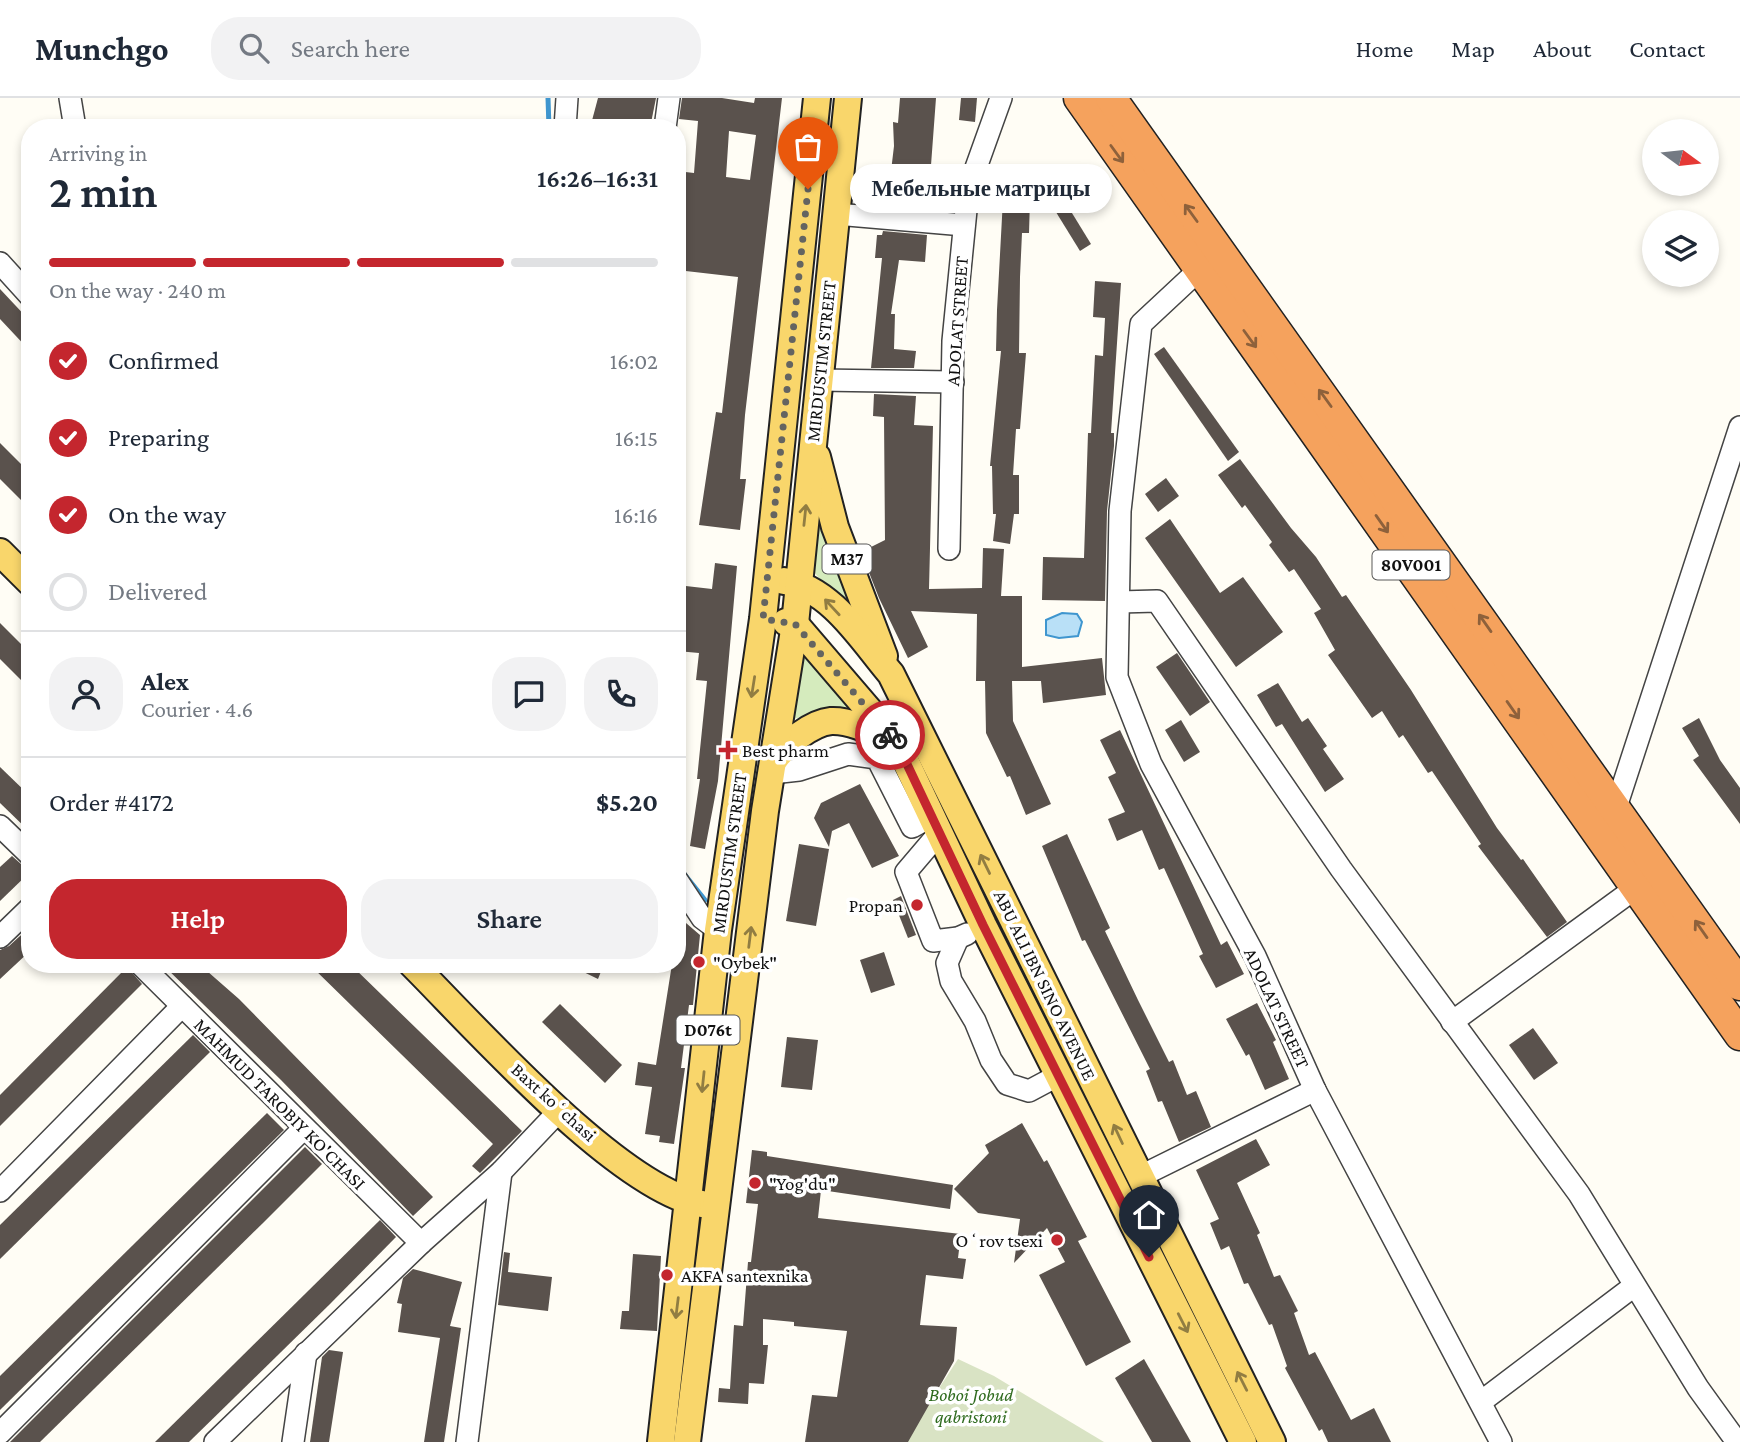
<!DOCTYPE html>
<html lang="en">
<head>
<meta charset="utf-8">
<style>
	body { margin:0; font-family:"Crimson Pro",serif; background:#f2f2f3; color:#1f2937; height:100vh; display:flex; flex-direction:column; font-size:26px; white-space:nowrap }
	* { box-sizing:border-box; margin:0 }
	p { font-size:23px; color:#747a83 }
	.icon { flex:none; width:38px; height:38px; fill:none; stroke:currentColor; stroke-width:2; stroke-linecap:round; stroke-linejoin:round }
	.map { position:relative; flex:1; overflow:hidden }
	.drawer { position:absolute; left:21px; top:21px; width:665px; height:854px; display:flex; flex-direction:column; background:#fff; border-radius:28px; box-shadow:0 4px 10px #0003 }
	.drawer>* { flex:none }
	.needle { width:46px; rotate:105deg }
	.buttons { position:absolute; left:1642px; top:21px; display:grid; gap:14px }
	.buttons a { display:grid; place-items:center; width:77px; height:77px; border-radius:50%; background:#fff; box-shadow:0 4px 10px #0003; font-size:35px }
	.pin { position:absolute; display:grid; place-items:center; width:60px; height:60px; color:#fff; margin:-72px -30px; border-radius:50% 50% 50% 0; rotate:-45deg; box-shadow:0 0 7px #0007 }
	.pin .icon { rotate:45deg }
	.courier { position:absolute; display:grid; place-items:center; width:70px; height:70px; margin:-35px; border:5px solid #c4262e; border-radius:50%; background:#fff; color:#222; box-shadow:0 2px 9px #0007 }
	.bubble { position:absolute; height:49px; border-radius:24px; background:#fff; box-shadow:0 4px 10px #0003; font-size:23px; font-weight:600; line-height:49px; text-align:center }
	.headline em { font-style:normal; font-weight:600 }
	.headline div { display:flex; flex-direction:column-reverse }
	.headline { display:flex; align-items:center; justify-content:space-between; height:119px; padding:0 28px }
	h1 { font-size:46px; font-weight:600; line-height:52px }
	.bar { display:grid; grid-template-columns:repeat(4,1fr); gap:10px 7px; align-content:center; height:84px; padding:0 28px }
	.bar i { height:9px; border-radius:5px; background:#e0e1e3 }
	.bar .selected { background:#c4262e }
	.bar p { grid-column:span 4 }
	.line { display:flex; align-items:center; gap:18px; padding:0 28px; border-top:2px solid #e0e1e3 }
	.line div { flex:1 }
	.round { display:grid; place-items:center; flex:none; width:74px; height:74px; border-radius:28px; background:#f2f2f3 }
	ol { padding:0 28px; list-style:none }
	li { display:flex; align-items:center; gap:21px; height:77px }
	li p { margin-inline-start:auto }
	li .icon { padding:7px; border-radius:50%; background:#c4262e; color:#fff; stroke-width:4 }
	li:last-child { color:#747a83 }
	li i { width:38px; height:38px; border:4px solid #e0e1e3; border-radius:50% }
	.action { display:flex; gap:14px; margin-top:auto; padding:14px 28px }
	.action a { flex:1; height:80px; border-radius:28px; background:#c4262e; color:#fff; font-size:28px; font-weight:600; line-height:80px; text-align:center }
	.action a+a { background:#f2f2f3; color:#1f2937 }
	header { display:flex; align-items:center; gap:42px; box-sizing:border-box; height:98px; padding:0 35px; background:#fff; border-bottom:2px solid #e0e1e3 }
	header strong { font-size:33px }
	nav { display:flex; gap:38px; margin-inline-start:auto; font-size:24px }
	.search { width:490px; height:63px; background:#f2f2f3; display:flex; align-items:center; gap:18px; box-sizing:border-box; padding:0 24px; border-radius:28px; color:#747a83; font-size:26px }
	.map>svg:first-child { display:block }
</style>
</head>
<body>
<header>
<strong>Munchgo</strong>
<div class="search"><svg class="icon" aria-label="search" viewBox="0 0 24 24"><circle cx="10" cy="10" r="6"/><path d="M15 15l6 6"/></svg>Search here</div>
<nav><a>Home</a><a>Map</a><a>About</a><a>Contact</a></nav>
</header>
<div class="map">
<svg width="1740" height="1344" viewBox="0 0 1740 1344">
	<rect width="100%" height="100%" fill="#fffdf5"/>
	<g fill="#d5ebbd">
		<polygon points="819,413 869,542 810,469"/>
		<polygon points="804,551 856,613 833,610 790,622"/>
	</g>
	<polygon fill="#d9e3c4" points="958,1261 994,1278 1104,1344 904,1344"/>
	<polygon fill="#b9e0f7" stroke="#3f96cf" stroke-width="2" points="1062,515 1077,516 1082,524 1078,538 1059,540 1046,537 1046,522"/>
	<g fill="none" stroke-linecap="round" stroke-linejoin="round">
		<g stroke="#3f96cf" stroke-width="5">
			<polyline points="548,0 549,30"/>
			<polyline points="677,767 705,802"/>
		</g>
	</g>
	<g fill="#5a524d" fill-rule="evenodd">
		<polygon points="598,0 656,0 650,30 590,30"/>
		<path d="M682,0H722L754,5L755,0H782L745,317L740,381H746L740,432L699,427L716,314L722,315L738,179L677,172V73L694,75L698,23L679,21ZM729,33L756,37L750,82L726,79Z"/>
		<polygon points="900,0 936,0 929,94 932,94 931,103 935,104 934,111 887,107 894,48 893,24 898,25"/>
		<polygon points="961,0 977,0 975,24 959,22"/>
		<polygon points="1003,101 1030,101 1029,135 1022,135 1020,179 1019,255 1026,255 1020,331 1016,331 1013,377 1019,377 1019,416 1014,416 1010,446 993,443 996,416 993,416 992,368 990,368 1001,253 996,253 997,212"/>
		<polygon points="1058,102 1064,102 1091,146 1080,153 1051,106"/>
		<polygon points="883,133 927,137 925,164 899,162 891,216 895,216 894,251 916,253 914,270 871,270 882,160 875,160 877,137 882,137"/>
		<polygon points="1095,183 1121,185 1111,335 1114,335 1114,348 1107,413 1105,503 1042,502 1043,459 1084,460 1088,335 1091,335 1095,257 1103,258 1105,220 1093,219"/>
		<polygon points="0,191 30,223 30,253 0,221"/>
		<polygon points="1164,249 1239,354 1228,363 1154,256"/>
		<polygon points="874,296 916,298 914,327 933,328 929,491 982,490 983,450 1004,451 1001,498 1022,498 1022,569 1102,560 1106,597 1043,605 1041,583 1012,583 1013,623 1051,706 1026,717 1010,678 1007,679 986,635 985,583 976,583 977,516 911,513 928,549 908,560 879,500 861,454 885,442 884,319 873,318"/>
		<polygon points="0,345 30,375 30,411 0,381"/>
		<polygon points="1240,361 1291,430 1316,459 1342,499 1346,497 1411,592 1497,730 1521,762 1523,761 1567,824 1547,839 1478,748 1481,746 1432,673 1428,675 1403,637 1399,640 1382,613 1372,620 1328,557 1335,552 1314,515 1321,511 1294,471 1289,474 1269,447 1272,444 1245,407 1242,410 1218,377"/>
		<polygon points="1166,380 1179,398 1158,414 1145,396"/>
		<polygon points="1170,421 1220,495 1243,479 1283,534 1236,569 1145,440"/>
		<polygon points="715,465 737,468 718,683 705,751 690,748 700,681 697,681 707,583 696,582 699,555 677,553 677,487 712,491"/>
		<polygon points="0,525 30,555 30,591 0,561"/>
		<polygon points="1177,555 1210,604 1190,618 1156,569"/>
		<polygon points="1278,585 1302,624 1308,620 1327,648 1323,651 1344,681 1325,694 1282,626 1276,629 1257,597"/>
		<polygon points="1699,620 1720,662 1740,690 1740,726 1693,662 1699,658 1682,630"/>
		<polygon points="1181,622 1200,654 1184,664 1165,632"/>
		<polygon points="1120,632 1221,847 1227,843 1244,876 1216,890 1199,858 1203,856 1164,770 1159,772 1142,732 1117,743 1108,721 1125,714 1108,679 1116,675 1100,642"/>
		<polygon points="0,669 30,698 30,734 0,705"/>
		<polygon points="860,686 899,758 872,770 849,725 832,733 829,749 814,720 821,705"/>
		<polygon points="1067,736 1110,830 1105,833 1138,902 1169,964 1173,962 1187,997 1196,993 1211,1029 1179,1044 1162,1003 1158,1004 1146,973 1150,971 1085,842 1082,843 1042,748"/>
		<polygon points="799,746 829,751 816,828 786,823"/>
		<polygon points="12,758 30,774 0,803 0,769"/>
		<polygon points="901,798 916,837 908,840 893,802"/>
		<polygon points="679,819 700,837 693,907 689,907 681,970 685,970 674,1046 659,1044 660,1038 645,1036 652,989 635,987 638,964 656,967 672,866 677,866"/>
		<polygon points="30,829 30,853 0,881 0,852 9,848"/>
		<polygon points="884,854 895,887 871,895 860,862"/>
		<polygon points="162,866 199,866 239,901 433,1099 413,1118 281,982"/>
		<polygon points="309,866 350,866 522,1033 480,1075 472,1068 493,1046"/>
		<polygon points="567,866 604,866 598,881"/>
		<polygon points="127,869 142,886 0,1028 0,997"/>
		<polygon points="1257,905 1276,942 1273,944 1289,981 1265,992 1249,956 1246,958 1226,921"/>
		<polygon points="560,906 622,967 605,985 542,924"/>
		<polygon points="1533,930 1558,965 1534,982 1509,947"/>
		<polygon points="193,937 210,954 0,1161 0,1127"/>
		<polygon points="787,939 818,942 812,992 781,989"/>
		<polygon points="267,1015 284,1032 0,1312 0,1278"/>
		<polygon points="1022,1025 1044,1064 1047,1062 1087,1139 1078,1143 1131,1244 1086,1268 1039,1177 1065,1164 1047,1130 1014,1165 1020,1121 978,1115 954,1091 989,1055 985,1047"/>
		<polygon points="1256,1041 1270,1067 1237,1085 1260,1135 1257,1137 1274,1179 1280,1177 1298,1213 1294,1215 1309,1257 1315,1254 1351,1322 1374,1310 1391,1344 1328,1344 1322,1331 1319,1333 1285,1270 1287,1268 1272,1226 1269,1227 1248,1185 1244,1186 1229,1148 1221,1152 1210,1125 1219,1121 1196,1072"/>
		<polygon points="305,1049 322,1066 264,1124 40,1344 10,1344"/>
		<polygon points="752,1052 767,1054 767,1058 953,1087 950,1111 821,1092 818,1120 961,1136 958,1160 966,1161 963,1181 926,1177 920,1227 957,1229 954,1263 908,1344 805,1344 812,1297 837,1299 847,1233 794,1228 794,1224 763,1221 763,1247 768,1247 764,1286 749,1285 748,1306 718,1304 719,1290 730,1291 734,1227 743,1228 748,1164 751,1164 758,1106 746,1105"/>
		<polygon points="380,1122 396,1139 330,1206 189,1344 155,1344"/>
		<polygon points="504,1154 510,1155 508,1174 552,1179 548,1213 498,1207"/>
		<polygon points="633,1156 661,1158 657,1233 620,1231 622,1213 629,1213"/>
		<polygon points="413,1171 462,1184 450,1228 461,1230 444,1344 424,1344 440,1240 398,1234 402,1206 397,1205 403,1180"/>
		<polygon points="329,1252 343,1254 329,1344 310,1344 322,1259"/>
		<polygon points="1144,1261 1191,1344 1152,1344 1115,1280"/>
	</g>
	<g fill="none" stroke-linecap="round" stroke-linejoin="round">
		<g stroke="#444" stroke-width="24">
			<g id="minor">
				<polyline points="70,0 75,30"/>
				<polyline points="565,30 567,0"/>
				<polyline points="665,30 669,0"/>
				<polyline points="836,116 964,127"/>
				<polyline points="0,165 30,198"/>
				<polyline points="1200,171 1141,226 1120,413 1117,579 1151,666 1255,858 1315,992 1501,1344"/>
				<polyline points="819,282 953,284"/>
				<polyline points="949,451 953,243 968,92 1001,0"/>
				<polyline points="1119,504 1157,503 1341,771 1579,1096 1698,1290 1737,1344"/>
				<polyline points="772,675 799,672 848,656 877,660 912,729 932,718"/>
				<polyline points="1616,709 1740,329"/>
				<polyline points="0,728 30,757"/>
				<polyline points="940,734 906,774 933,843 958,840 967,836"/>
				<polyline points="677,782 702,820 718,832"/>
				<polyline points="0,839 30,810"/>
				<polyline points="958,840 947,865 951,883 975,923 991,962 1007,986 1029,993 1059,977"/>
				<polyline points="140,866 421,1145"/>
				<polyline points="1452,924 1637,789"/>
				<polyline points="1139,1079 1315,992"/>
				<polyline points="0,1093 182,908"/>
				<polyline points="1482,1303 1634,1188"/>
				<polyline points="0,1335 304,1030"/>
				<polyline points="215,1344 421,1145 501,1074 559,1013"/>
				<polyline points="293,1344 306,1255"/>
				<polyline points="467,1344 501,1074"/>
			</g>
		</g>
		<g stroke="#222" stroke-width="30">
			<g id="major">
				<polyline points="817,359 835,429 884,558"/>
				<polyline points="0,454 30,484"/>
				<path d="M784,483C831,490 862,542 891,576L1272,1344"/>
				<polyline points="786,524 795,526 897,645 983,827 1243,1344"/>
				<path d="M775,661C786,646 811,625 831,623C851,622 873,634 890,642"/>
				<path d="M412,866C475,929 618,1091 702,1106"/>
				<polyline points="661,1344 718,832 763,521 817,0"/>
				<polyline points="687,1344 765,713 795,526 848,0"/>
			</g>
		</g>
		<g stroke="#222" stroke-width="33">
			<g id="highway">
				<polyline points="1079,0 1740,937"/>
				<polyline points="1111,0 1740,887"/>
			</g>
		</g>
		<use href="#minor" stroke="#fff" stroke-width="21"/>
		<use href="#major" stroke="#f9d66b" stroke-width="26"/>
		<use href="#highway" stroke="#f5a25d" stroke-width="30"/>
	</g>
	<defs><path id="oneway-shaft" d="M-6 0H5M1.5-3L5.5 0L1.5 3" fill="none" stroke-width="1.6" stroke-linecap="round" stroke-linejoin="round" transform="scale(1.75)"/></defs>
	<g stroke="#8e613b">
		<use href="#oneway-shaft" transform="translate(1117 56) rotate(54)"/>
		<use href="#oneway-shaft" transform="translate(1191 115) rotate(-126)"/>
		<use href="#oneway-shaft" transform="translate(1250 241) rotate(54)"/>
		<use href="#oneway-shaft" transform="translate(1325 300) rotate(-126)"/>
		<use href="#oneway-shaft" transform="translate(1382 426) rotate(55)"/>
		<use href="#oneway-shaft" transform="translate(1485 525) rotate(-125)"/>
		<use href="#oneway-shaft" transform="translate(1513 612) rotate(55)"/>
		<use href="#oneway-shaft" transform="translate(1701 831) rotate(-125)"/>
	</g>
	<g stroke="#917d42">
		<use href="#oneway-shaft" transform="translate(805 417) rotate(-84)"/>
		<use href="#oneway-shaft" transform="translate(832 509) rotate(-133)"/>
		<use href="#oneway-shaft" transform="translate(753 589) rotate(99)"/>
		<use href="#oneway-shaft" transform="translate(985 766) rotate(-116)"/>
		<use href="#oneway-shaft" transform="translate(750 839) rotate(-83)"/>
		<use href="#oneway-shaft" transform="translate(703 984) rotate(96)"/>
		<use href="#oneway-shaft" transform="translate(1118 1036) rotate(-115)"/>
		<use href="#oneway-shaft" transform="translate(677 1210) rotate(97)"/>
		<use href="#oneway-shaft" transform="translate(1183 1225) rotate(63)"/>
		<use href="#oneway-shaft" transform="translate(1242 1283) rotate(-117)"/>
	</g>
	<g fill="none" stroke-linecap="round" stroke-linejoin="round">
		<polyline stroke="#646461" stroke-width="7" stroke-dasharray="0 12.6" points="808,91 763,521 795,526 890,637"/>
		<polyline stroke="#c4262e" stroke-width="9" points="890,637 897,645 983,827 1149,1159"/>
	</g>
	<g fill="#c4262e" stroke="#fff" stroke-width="2.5">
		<path d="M724.5 641.5h7v7h7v7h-7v7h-7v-7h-7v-7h7z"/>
		<circle cx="917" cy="807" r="7"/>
		<circle cx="699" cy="864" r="7"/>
		<circle cx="755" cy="1085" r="7"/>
		<circle cx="1057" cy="1142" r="7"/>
		<circle cx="667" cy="1177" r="7"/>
	</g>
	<g text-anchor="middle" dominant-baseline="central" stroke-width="7" stroke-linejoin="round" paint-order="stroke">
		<g fill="#fff" stroke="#585858" stroke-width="2">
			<rect x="822.5" y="446.5" width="49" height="29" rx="5"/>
			<rect x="1372.5" y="452.5" width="77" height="29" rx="5"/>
			<rect x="676.5" y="917.5" width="63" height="29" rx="5"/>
		</g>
		<g font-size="18" font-weight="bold" fill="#111">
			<text x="847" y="461">M37</text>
			<text x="1411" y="467">80V001</text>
			<text x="708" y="932">D076t</text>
		</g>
		<g font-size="19" fill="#111" stroke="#fff">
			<text transform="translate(957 223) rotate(-86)">ADOLAT STREET</text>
			<text transform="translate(821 263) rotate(-84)">MIRDUSTIM STREET</text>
			<text transform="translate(729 755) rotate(-82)">MIRDUSTIM STREET</text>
			<text transform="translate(1045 887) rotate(64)">ABU ALI IBN SINO AVENUE</text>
			<text transform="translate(1277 910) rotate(65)">ADOLAT STREET</text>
			<text transform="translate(554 1004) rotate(42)">Baxt koʻchasi</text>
			<text transform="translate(280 1006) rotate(45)">MAHMUD TAROBIY KO'CHASI</text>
		</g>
		<g font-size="19" fill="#111" stroke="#fff" text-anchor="start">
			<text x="742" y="652">Best pharm</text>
			<text x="903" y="807" text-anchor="end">Propan</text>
			<text x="713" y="864">"Oybek"</text>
			<text x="769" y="1085">"Yog'du"</text>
			<text x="1043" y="1142" text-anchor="end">Oʻrov tsexi</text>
			<text x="681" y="1177">AKFA santexnika</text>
		</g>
		<g font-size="19" font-style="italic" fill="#2f6b1f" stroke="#fff">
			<text x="971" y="1296">Boboi Jobud<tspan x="971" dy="22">qabristoni</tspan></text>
		</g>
	</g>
</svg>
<div class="buttons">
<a><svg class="needle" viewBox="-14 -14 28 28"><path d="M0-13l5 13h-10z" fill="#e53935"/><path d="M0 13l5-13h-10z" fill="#747a83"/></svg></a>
<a><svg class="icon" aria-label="layers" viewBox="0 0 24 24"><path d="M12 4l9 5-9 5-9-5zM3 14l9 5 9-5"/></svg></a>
</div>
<div class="pin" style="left:808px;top:91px;background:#ea580c"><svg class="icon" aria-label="bag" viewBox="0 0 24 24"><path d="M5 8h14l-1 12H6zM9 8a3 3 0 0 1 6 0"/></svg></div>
<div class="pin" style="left:1149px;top:1159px;background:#1f2937"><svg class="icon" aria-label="home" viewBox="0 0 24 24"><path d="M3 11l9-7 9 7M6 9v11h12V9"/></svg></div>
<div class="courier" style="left:890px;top:637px"><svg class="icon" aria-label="bike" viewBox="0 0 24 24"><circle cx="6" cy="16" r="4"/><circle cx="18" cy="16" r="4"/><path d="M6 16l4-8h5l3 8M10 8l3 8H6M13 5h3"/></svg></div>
<div class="bubble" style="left:850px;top:66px;width:262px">Мебельные матрицы</div>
<section class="drawer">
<div class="headline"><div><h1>2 min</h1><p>Arriving in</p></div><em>16:26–16:31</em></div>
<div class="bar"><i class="selected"></i><i class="selected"></i><i class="selected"></i><i></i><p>On the way · 240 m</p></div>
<ol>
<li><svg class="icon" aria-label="check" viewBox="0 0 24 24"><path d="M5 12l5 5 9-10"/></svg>Confirmed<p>16:02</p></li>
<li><svg class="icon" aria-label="check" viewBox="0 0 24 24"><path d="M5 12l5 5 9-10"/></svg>Preparing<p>16:15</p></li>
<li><svg class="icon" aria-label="check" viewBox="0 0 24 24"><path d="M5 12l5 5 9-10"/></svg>On the way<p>16:16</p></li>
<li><i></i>Delivered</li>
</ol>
<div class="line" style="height:126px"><a class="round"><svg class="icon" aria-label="person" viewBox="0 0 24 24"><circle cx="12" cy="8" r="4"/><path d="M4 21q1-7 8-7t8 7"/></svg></a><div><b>Alex</b><p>Courier · 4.6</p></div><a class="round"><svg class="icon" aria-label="chat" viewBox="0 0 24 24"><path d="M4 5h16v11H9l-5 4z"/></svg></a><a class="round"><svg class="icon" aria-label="phone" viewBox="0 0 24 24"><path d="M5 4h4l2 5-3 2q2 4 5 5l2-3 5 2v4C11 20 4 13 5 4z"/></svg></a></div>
<div class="line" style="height:91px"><div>Order #4172</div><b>$5.20</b></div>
<div class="action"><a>Help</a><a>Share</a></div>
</section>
</div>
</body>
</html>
